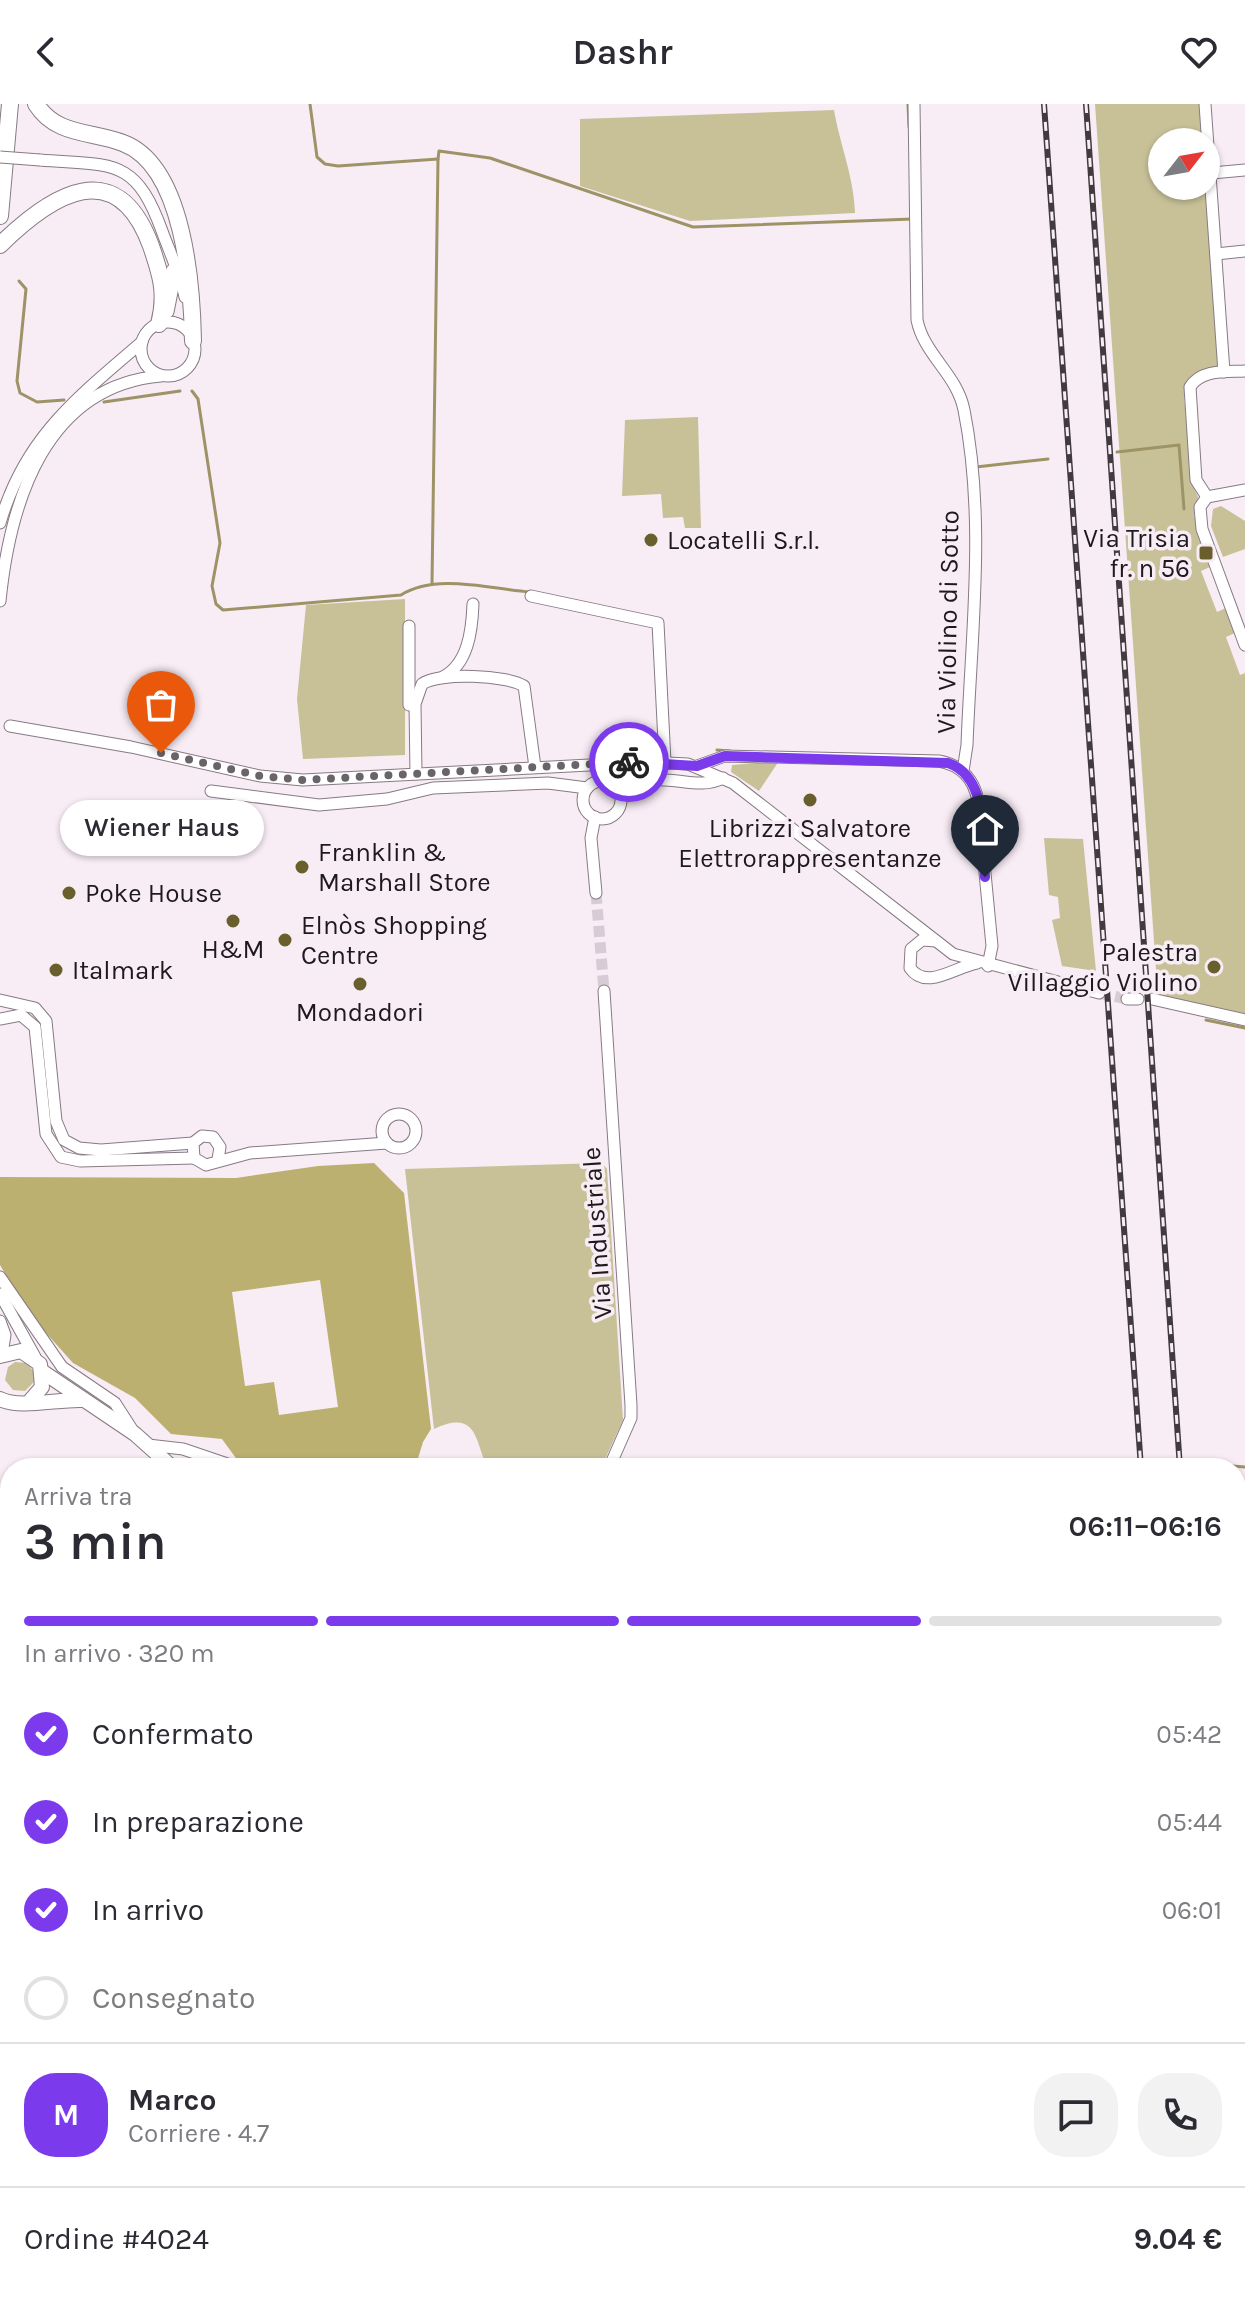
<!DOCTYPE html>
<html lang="it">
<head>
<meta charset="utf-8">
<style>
	body { margin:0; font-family:Karla,sans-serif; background:#f2f2f3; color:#2b2b33; height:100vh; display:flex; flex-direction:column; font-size:30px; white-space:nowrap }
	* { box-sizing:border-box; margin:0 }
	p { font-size:26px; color:#7c7c81 }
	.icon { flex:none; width:44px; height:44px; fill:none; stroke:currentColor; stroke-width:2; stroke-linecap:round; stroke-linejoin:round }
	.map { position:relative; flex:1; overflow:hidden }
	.panel { position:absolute; left:0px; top:1354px; width:1246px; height:848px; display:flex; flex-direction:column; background:#fff; border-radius:32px 32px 0 0; box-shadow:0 2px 6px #0004 }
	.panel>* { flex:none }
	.needle { width:52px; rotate:59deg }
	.buttons { position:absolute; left:1148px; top:24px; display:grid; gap:16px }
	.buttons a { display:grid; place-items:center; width:72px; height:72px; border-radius:50%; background:#fff; box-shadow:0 2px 6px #0004; font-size:40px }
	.pin { position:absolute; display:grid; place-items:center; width:68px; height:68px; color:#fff; margin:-82px -34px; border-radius:50% 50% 50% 0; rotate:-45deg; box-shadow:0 0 8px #0007 }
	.pin .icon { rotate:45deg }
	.courier { position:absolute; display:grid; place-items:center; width:80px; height:80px; margin:-40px; border:6px solid #7c3aed; border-radius:50%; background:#fff; color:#222; box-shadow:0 2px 10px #0007 }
	.bubble { position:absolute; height:56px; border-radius:28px; background:#fff; box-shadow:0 2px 6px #0004; font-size:26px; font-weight:600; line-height:56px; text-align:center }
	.headline em { font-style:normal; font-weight:600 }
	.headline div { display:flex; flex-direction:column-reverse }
	.headline { display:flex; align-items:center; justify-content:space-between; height:136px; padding:0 24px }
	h1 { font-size:52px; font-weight:600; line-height:60px }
	.bar { display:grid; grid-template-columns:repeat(4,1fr); gap:12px 8px; align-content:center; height:96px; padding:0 24px }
	.bar i { height:10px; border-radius:6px; background:#e1e1e2 }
	.bar .current { background:#7c3aed }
	.bar p { grid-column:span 4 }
	.line { display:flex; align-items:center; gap:20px; padding:0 24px; border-top:2px solid #e1e1e2 }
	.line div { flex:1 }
	.round { display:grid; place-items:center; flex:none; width:84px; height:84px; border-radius:32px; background:#f2f2f3 }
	ol { padding:0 24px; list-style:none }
	li { display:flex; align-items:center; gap:24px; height:88px }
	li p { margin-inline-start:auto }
	li .icon { padding:8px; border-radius:50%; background:#7c3aed; color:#fff; stroke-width:4 }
	li:last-child { color:#7c7c81 }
	li i { width:44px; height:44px; border:4px solid #e1e1e2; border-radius:50% }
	header { display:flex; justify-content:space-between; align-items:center; height:104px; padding:0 24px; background:#fff; font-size:36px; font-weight:600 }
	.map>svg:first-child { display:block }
</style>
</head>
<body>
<header><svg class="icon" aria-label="back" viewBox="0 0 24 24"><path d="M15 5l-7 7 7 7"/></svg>Dashr<svg class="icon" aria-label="heart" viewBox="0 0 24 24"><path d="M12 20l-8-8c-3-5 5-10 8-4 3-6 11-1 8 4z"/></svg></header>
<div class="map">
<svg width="1245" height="2202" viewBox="0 0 1245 2202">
	<rect width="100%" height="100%" fill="#f8ecf5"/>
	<g fill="#c8c198">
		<path d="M1095,0H1200L1203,38H1162V82H1206L1220,262C1200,265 1184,270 1184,293L1192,380L1199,395L1194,411L1210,463L1201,467L1217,508L1226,504L1235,529L1226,533L1240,571L1245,569V912L1158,894Z"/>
		<path d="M834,6C840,41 854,73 855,109L690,117L580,82V15Z"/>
		<polygon points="698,313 701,424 685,424 683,413 663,414 661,390 622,392 625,316"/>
		<polygon points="1221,402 1245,417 1245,445 1223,453 1211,422 1213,405"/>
		<polygon points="405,495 405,651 303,655 297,595 306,501"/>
		<polygon points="779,657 759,687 731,668 732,661"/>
		<polygon points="1044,734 1083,735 1096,867 1062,862 1052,816 1060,814 1058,793 1049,791"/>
		<path d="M602,1059L607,1065L623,1316L605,1355L595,1364H488C475,1342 480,1303 434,1325L405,1065Z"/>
		<polygon points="15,1258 27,1259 35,1269 34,1278 25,1287 13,1286 5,1276 8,1263"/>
		<polygon points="0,1713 10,1739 10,1859 0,1861"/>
		<polygon points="1236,1855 1245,1883 1245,1942 1236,1898"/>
		<polygon points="715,2192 783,2192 789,2202 708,2202"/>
	</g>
	<g fill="#bbb06f" fill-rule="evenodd">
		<path d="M374,1059L404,1089L431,1325L423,1338L415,1364L241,1361L222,1335L171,1330L135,1294L73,1259L29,1210L0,1161V1073L236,1074L318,1062ZM320,1176L338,1303L279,1311L274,1278L245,1282L232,1188Z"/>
		<polygon points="0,1434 10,1435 10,1461 0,1461"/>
	</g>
	<g fill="#d3c786" stroke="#9d9366" stroke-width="2">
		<polygon points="0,1408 10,1409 10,1435 0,1434"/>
		<polygon points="1236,1431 1245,1433 1245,1476 1236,1478"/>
	</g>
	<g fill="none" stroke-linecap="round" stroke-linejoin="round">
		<g stroke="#9d9366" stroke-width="3">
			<polyline points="310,0 317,53 325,60 338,62 438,55 432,480"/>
			<polyline points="908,0 909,23"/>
			<polyline points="438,55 439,47 490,54 693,123 913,115"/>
			<polyline points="19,177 26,185 17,277 20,289 37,298 64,296"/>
			<path d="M192,287L198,295L220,439L212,482L216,500L223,506L401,491C436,469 490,485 530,488"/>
			<polyline points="104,298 180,287"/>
			<polyline points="1117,348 1179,341 1184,405"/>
			<polyline points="976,363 1048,355"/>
			<polyline points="717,646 730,647"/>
			<polyline points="1206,916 1245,924"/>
			<polyline points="1195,1359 1245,1363"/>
		</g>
		<g stroke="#d7ccd5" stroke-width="11" stroke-dasharray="11 5.5" stroke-linecap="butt">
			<polyline points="596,789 604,887"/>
			<polyline points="1099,889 1127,895"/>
		</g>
		<g stroke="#867b83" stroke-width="13">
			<g id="minor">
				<path d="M914,0L917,216C924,251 957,270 964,306C986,416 971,531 967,641L963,667"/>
				<polyline points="1205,0 1224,268"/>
				<path d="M40,56C112,62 135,52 162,127C170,149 180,170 185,193"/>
				<polyline points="1212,69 1245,66"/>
				<polyline points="1216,150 1245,147"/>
				<polyline points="168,208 174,178 172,166"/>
				<circle cx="168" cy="245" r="27"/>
				<path d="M1207,393L1196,376L1190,283C1201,265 1226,268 1245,267"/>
				<polyline points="1207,393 1200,403 1202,425 1245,541"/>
				<polyline points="1207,393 1245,386"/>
				<path d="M0,419C25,333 77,294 142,238"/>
				<polyline points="531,492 658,519 665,658"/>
				<path d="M0,497C10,398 45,282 161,272"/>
				<path d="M443,573C468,560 472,527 473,500"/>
				<polyline points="409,601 409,522"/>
				<polyline points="10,622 131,643 260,672 303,676 647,658 688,660 733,679 953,850 1099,889"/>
				<path d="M697,662L725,652L939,657C961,661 973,674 978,696L992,842L988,862"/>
				<path d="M416,670L415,600L422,580C439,568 507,571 524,582L535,663"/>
				<circle cx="602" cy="696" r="19"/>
				<polyline points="211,687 319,701 387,695 433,684 548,679 587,684"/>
				<path d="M620,687C664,661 691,690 723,674"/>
				<polyline points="595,713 591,734 596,789"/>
				<path d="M936,837L922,836L911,845L910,864C926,887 955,863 977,859"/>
				<polyline points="604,887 631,1301 631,1314 609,1364"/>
				<polyline points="1127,895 1138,895"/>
				<polyline points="1152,895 1245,916"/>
				<polyline points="0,896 35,904 46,917 56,1017 64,1036 79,1044 101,1046 193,1039"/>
				<polyline points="0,915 21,911 35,923 46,1030 61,1053 80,1057 194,1054"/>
				<circle cx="399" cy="1027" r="17"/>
				<polyline points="218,1055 220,1043 213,1033 202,1032 193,1039 194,1054 206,1061 250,1049 387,1039"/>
				<polyline points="0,1173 62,1263 115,1299 133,1327"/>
				<polyline points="0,1190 35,1253"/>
				<polyline points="0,1217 5,1231 2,1250"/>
				<polyline points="148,1341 183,1345 239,1364"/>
				<polyline points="439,1364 457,1364"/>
				<polyline points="0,1473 10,1474"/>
				<polyline points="0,1866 10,1864"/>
				<polyline points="0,1884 10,1883"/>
				<polyline points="1236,2190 1245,2189"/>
				<polyline points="1158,2202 1222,2192"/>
			</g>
		</g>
		<g stroke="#867b83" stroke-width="16">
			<g id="major">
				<polyline points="0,1252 21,1247 40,1260 42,1283 29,1298"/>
				<polyline points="43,1268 135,1330 173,1364"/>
				<path d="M0,1295C19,1305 58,1295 82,1296"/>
				<polyline points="792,2192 799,2202"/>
				<polyline points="696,2202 705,2192"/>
			</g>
		</g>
		<g stroke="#867b83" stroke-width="18">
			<g id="highway">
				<path d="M36,0C56,32 92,27 123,39C184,62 192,181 193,237"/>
				<polyline points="0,112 10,0"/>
				<path d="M0,141C52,90 117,49 151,142C161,171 167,190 159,220"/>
				<polyline points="0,1613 10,1615"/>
				<polyline points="0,1633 10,1632"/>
				<polyline points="1236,2160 1245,2159"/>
				<polyline points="1236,2174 1245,2172"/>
				<polyline points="884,2192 888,2192"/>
				<polyline points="675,2202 676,2192"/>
				<polyline points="980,2202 1033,2192"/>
				<polyline points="1051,2202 1110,2192"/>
				<polyline points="1119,2202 1156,2192"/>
			</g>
		</g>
		<use href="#minor" stroke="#fff" stroke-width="11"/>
		<use href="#major" stroke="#fff" stroke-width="14"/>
		<use href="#highway" stroke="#fff" stroke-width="16"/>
		<g stroke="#413a3f" stroke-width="6">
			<g id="rail">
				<polyline points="1044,0 1141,1364"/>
				<polyline points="1086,0 1180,1364"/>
				<polyline points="1236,1804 1245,1836"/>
				<polyline points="1236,1966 1245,2015"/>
				<polyline points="1238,2006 1245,2045"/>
			</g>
		</g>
		<use href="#rail" stroke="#f8ecf5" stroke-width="3" stroke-dasharray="9" stroke-linecap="butt"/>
		<g stroke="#867b83" stroke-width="13" stroke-linecap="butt">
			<polyline id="minor-bridge" points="0,53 40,56"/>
		</g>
		<use href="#minor-bridge" stroke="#fff" stroke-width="11"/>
	</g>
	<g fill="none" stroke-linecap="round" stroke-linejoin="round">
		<polyline stroke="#6a6369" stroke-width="8" stroke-dasharray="0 14.4" points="161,649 260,672 303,676 629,658"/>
		<path stroke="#7c3aed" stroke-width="10" d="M629,658L697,662L725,652L948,659C990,673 982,738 985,773"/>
	</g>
	<g fill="#695f2c" stroke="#f8ecf5" stroke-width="3">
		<circle cx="651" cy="436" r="8"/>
		<rect x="1198" y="441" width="16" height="16" rx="4"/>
		<circle cx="810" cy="696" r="8"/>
		<circle cx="302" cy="763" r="8"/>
		<circle cx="69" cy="789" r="8"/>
		<circle cx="233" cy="817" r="8"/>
		<circle cx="285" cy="836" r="8"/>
		<circle cx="1214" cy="863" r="8"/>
		<circle cx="56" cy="866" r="8"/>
		<circle cx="360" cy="880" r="8"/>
	</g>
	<g text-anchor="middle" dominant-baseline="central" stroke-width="7" stroke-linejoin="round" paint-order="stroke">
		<g font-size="26" fill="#1e191d" stroke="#f8ecf5" text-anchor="start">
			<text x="1190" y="434" text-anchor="end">Via Trisia<tspan x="1190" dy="30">fr. n 56</tspan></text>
			<text x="667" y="436">Locatelli S.r.l.</text>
			<text x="810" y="724" text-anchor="middle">Librizzi Salvatore<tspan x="810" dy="30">Elettrorappresentanze</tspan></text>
			<text x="318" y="748">Franklin &amp;<tspan x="318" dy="30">Marshall Store</tspan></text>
			<text x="85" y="789">Poke House</text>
			<text x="301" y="821">Elnòs Shopping<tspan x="301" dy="30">Centre</tspan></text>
			<text x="233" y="845" text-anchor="middle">H&amp;M</text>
			<text x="1198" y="848" text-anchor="end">Palestra<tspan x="1198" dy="30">Villaggio Violino</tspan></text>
			<text x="72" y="866">Italmark</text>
			<text x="360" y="908" text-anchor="middle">Mondadori</text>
		</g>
		<g font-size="26" fill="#1e191d" stroke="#f8ecf5">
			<text transform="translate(948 518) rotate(-89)">Via Violino di Sotto</text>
			<text transform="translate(597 1129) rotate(-94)">Via Industriale</text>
		</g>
	</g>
</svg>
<div class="buttons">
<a><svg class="needle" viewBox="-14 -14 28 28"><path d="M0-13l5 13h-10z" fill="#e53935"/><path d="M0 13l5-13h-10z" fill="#7c7c81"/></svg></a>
</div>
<div class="pin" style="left:161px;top:649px;background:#ea580c"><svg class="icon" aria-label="bag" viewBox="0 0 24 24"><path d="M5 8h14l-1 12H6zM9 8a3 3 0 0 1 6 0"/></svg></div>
<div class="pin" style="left:985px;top:773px;background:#1f2937"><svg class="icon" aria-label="home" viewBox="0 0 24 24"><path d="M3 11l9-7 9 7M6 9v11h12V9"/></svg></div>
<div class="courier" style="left:629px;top:658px"><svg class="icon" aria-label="bike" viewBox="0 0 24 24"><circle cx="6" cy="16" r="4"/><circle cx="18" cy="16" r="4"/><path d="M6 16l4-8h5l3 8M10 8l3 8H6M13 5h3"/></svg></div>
<div class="bubble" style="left:60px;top:696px;width:204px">Wiener Haus</div>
<section class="panel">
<div class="headline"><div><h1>3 min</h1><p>Arriva tra</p></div><em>06:11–06:16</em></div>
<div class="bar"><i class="current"></i><i class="current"></i><i class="current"></i><i></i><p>In arrivo · 320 m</p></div>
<ol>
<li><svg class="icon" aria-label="check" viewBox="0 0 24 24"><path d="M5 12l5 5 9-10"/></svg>Confermato<p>05:42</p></li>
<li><svg class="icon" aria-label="check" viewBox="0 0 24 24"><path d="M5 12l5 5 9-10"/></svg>In preparazione<p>05:44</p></li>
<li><svg class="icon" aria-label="check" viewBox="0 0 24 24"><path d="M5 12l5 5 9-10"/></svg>In arrivo<p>06:01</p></li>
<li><i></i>Consegnato</li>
</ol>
<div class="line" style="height:144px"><b class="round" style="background:#7c3aed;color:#fff">M</b><div><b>Marco</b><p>Corriere · 4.7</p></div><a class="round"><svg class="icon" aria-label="chat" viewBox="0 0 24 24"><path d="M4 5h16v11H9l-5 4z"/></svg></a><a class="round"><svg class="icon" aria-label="phone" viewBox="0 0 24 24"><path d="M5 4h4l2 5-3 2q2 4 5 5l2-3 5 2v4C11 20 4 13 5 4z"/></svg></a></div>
<div class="line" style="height:104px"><div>Ordine #4024</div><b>9.04 €</b></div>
</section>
</div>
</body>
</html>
